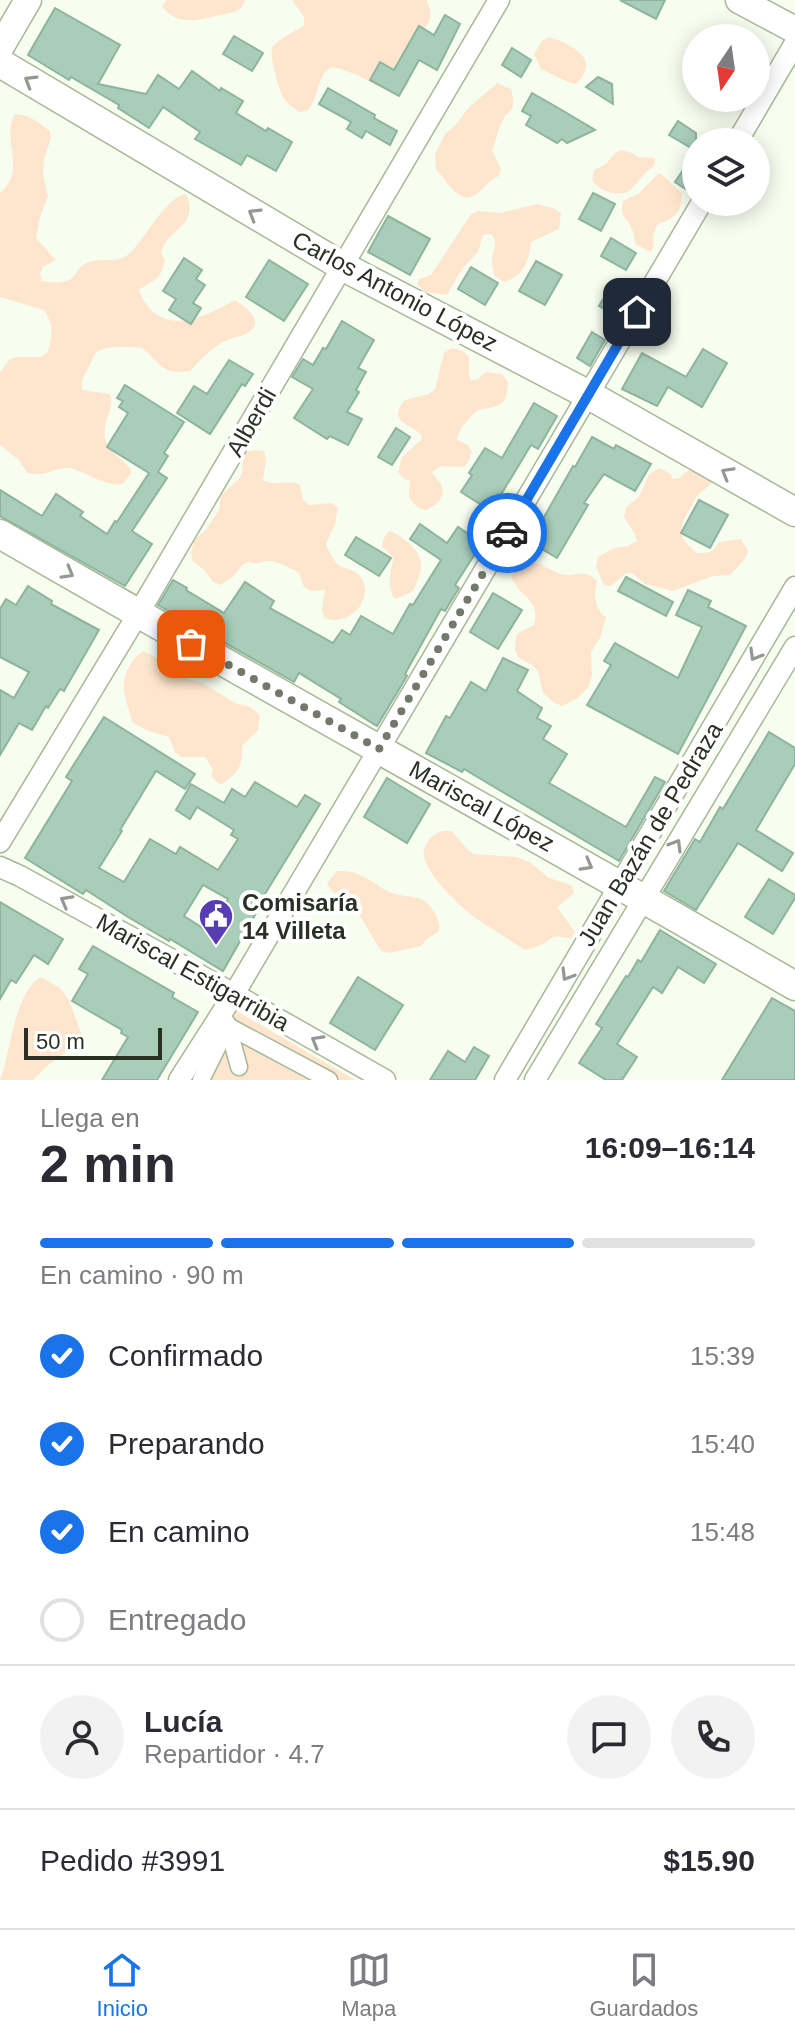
<!DOCTYPE html>
<html lang="es">
<head>
<meta charset="utf-8">
<style>
	body { margin:0; font-family:Arial,sans-serif; background:#f2f2f3; color:#2b2b33; height:100vh; display:flex; flex-direction:column; font-size:30px; white-space:nowrap }
	* { box-sizing:border-box; margin:0 }
	p { font-size:26px; color:#7c7c81 }
	.icon { flex:none; width:44px; height:44px; fill:none; stroke:currentColor; stroke-width:2; stroke-linecap:round; stroke-linejoin:round }
	.map { position:relative; height:1080px; overflow:hidden }
	.side { display:flex; flex-direction:column; background:#fff; flex:1 }
	.side>* { flex:none }
	.needle { width:52px; rotate:193deg }
	.tools { position:absolute; left:682px; top:24px; display:grid; gap:16px }
	.tools a { display:grid; place-items:center; width:88px; height:88px; border-radius:50%; background:#fff; box-shadow:0 4px 20px #0003; font-size:40px }
	.scale { position:absolute; left:24px; bottom:20px; width:138px; box-sizing:border-box; padding-left:8px; border:4px solid #2a3124; border-top:0; font-size:22px; line-height:28px; white-space:nowrap; color:#2a3124; -webkit-text-stroke:6px #fff; paint-order:stroke }
	.pin { position:absolute; display:grid; place-items:center; width:68px; height:68px; color:#fff; margin:-34px; border-radius:16px; box-shadow:0 4px 12px #0006 }
	.courier { position:absolute; display:grid; place-items:center; width:80px; height:80px; margin:-40px; border:6px solid #1a73e8; border-radius:50%; background:#fff; color:#222; box-shadow:0 2px 10px #0007 }
	.overview em { font-style:normal; font-weight:700 }
	.overview div { display:flex; flex-direction:column-reverse }
	.overview { display:flex; align-items:center; justify-content:space-between; height:136px; padding:0 40px }
	h1 { font-size:52px; font-weight:700; line-height:60px }
	.bar { display:grid; grid-template-columns:repeat(4,1fr); gap:12px 8px; align-content:center; height:96px; padding:0 40px }
	.bar i { height:10px; border-radius:6px; background:#e1e1e2 }
	.bar .on { background:#1a73e8 }
	.bar p { grid-column:span 4 }
	.line { display:flex; align-items:center; gap:20px; padding:0 40px; border-top:2px solid #e1e1e2 }
	.line div { flex:1 }
	.round { display:grid; place-items:center; flex:none; width:84px; height:84px; border-radius:42px; background:#f2f2f3 }
	ol { padding:0 40px; list-style:none }
	li { display:flex; align-items:center; gap:24px; height:88px }
	li p { margin-inline-start:auto }
	li .icon { padding:8px; border-radius:50%; background:#1a73e8; color:#fff; stroke-width:4 }
	li:last-child { color:#7c7c81 }
	li i { width:44px; height:44px; border:4px solid #e1e1e2; border-radius:50% }
	.tabs { display:flex; justify-content:space-around; align-items:center; height:112px; border-top:2px solid #e1e1e2; background:#fff; font-size:22px; color:#7c7c81 }
	.tabs a { display:grid; justify-items:center; gap:4px }
	.tabs .on { color:#1a73e8 }
	.map>svg:first-child { display:block }
</style>
</head>
<body>
<div class="map">
<svg width="795" height="1080" viewBox="0 0 795 1080">
	<rect width="100%" height="100%" fill="#f7fef0"/>
	<g fill="#fee6ce">
		<path d="M167,0H245V1C240,14 232,12 220,15C200,20 176,27 162,6Z"/>
		<path d="M292,0H427L430,11V19L413,52L412,74L406,89C389,95 378,86 363,78C353,73 342,69 332,67C315,76 320,99 307,111L299,112C294,108 287,104 284,99C279,92 269,54 272,48C276,40 296,31 304,25V17Z"/>
		<path d="M549,37C571,44 603,59 576,84C566,83 551,73 541,69L534,54L542,41Z"/>
		<path d="M497,83L511,89C518,115 508,106 501,124C497,133 496,142 492,150L501,169L499,176C485,181 482,196 466,198C448,190 449,182 436,170L435,154L445,134L458,122L468,108Z"/>
		<path d="M15,114C29,114 39,123 50,131L51,138L44,159L43,174L48,196L40,217L36,238L56,260L43,267L40,274L42,281C54,283 69,285 76,273C80,268 78,268 84,264C101,255 115,267 131,252C146,237 166,197 186,194C201,227 165,228 161,254L165,260C160,282 155,279 139,290C158,339 201,319 235,300C245,306 267,322 247,333C240,338 231,337 223,342C210,350 200,360 190,371C160,375 161,363 142,348C132,347 103,345 96,353C95,353 90,364 90,365C85,374 81,379 82,390L110,394C115,408 102,422 105,438C107,453 126,459 132,472L123,484C107,487 89,474 73,469C62,465 51,473 41,474C36,475 32,473 27,473L19,460L0,445V372L10,359L17,357H40L47,353C53,337 54,324 44,310L0,297V193C28,170 0,140 15,114Z"/>
		<path d="M621,150L632,153L638,157L655,158C655,168 652,167 645,173C639,179 635,188 627,192C615,197 598,190 592,180L594,170L606,164L614,154Z"/>
		<path d="M659,173C666,176 674,188 682,193C682,215 674,217 657,225L653,236L654,245L651,252L635,244C635,240 634,235 633,231C627,216 619,219 623,201L638,194Z"/>
		<path d="M537,204L553,208L561,213L559,229L531,242C529,262 523,276 504,282L494,275C493,271 492,267 492,263C491,250 500,245 491,234L483,235L478,252L462,269L447,295L425,292L417,284L419,279L431,275L471,214L478,211L500,213Z"/>
		<path d="M452,348L463,351L469,357V374L471,380H477L486,372L502,374L508,382C507,406 501,406 478,410C469,418 459,428 457,440L468,445L472,452L468,462L464,467L442,466L432,472C434,476 438,479 440,483C448,496 437,505 426,510L418,508L409,498L410,481L404,479L398,472L402,457L421,440L422,435C411,425 386,421 405,400L429,394L435,389L444,353Z"/>
		<path d="M255,450L264,451L266,458L263,480C276,488 288,478 300,485L303,500L309,505L332,503L338,508L335,524L326,544C329,551 333,561 340,566C345,569 352,569 357,573C372,587 364,608 349,616C341,621 333,621 324,618L322,609L325,590L310,591L304,587L299,573C290,568 281,563 271,561C260,560 261,566 249,562L242,565L233,577L220,585L213,582L204,570L193,561L191,554L194,540L206,530L219,510L221,495L238,480L242,473L243,458L247,452Z"/>
		<path d="M699,466L713,481C709,487 703,490 698,495C695,498 693,503 691,507C679,527 676,537 697,553C708,553 713,553 719,542L741,539L748,551L745,559L730,575L713,576L673,591L645,584L632,573H626L611,586L604,585L596,567L598,557L614,548L628,546L637,541L635,534L624,517L626,507L639,497L649,474L659,468L671,474L672,479L680,478L684,473Z"/>
		<path d="M389,531C396,533 399,535 405,540C426,557 424,568 413,591L396,599L393,597C388,582 389,573 394,558L382,546L384,538Z"/>
		<path d="M536,563C546,565 556,575 566,575C579,575 587,570 597,581C594,594 594,609 606,617L600,638L591,652L592,675L588,688L576,699L562,706L555,703L543,693L538,671L532,665L519,658L515,651L516,636L520,632L534,625C541,599 520,598 511,577C516,569 526,564 536,563Z"/>
		<path d="M143,651L164,661L188,679L203,683L235,703L250,707L260,715L258,730L242,746C243,768 238,772 221,785L211,777L213,770L205,757H181L175,752L169,737L146,730L132,722C130,712 125,700 124,690C122,676 132,657 143,651Z"/>
		<path d="M443,831H452L468,850L474,854L516,857L530,862L549,878L571,885L574,893L557,907L575,932L571,939C546,933 557,939 538,946C534,948 529,948 525,950C509,939 493,930 477,919C462,908 415,867 425,846C429,838 435,833 443,831Z"/>
		<path d="M337,871C361,870 369,881 389,892C399,897 411,895 421,899C431,904 441,919 439,931L426,940L421,946L389,953L381,951L360,916L331,890L327,883Z"/>
		<path d="M41,977L60,988L69,1000L82,1035L80,1042L47,1066L33,1080H0C11,1053 14,991 41,977Z"/>
		<polygon points="235,1010 355,1080 195,1080"/>
	</g>
	<g fill="#a8cdb9" stroke="#8eb39f" stroke-width="2" fill-rule="evenodd">
		<polygon points="620,0 665,0 656,19"/>
		<polygon points="55,8 120,45 98,84 146,94 158,75 179,89 192,71 220,91 221,88 243,101 236,113 266,131 268,128 292,142 276,171 247,155 241,165 195,139 200,132 163,107 149,128 118,108 119,105 71,77 69,80 28,55"/>
		<polygon points="445,15 460,24 437,70 419,60 399,96 370,80 380,62 394,70 419,26 434,35"/>
		<polygon points="234,36 263,53 252,71 223,54"/>
		<polygon points="512,48 531,60 521,77 502,65"/>
		<polygon points="598,77 612,84 613,104 586,87"/>
		<polygon points="328,88 375,115 374,118 397,131 390,145 366,131 362,138 347,129 351,122 319,104"/>
		<polygon points="532,93 560,109 595,130 567,143 562,139 557,143 526,125 531,116 522,111"/>
		<polygon points="678,121 696,133 696,191 693,194 675,182 696,151 669,135"/>
		<polygon points="593,193 615,204 601,231 579,219"/>
		<polygon points="388,216 430,239 410,275 368,252"/>
		<polygon points="611,238 636,253 626,270 601,256"/>
		<polygon points="184,258 202,270 196,279 205,285 193,303 201,308 191,324 169,310 176,299 163,291"/>
		<polygon points="269,260 308,284 284,321 246,297"/>
		<polygon points="536,261 562,275 545,305 519,291"/>
		<polygon points="471,267 498,283 485,305 458,289"/>
		<polygon points="611,286 625,294 614,315 599,306"/>
		<polygon points="342,321 374,340 358,368 366,372 356,390 359,392 347,412 362,419 348,445 330,436 327,439 294,418 313,389 292,377 303,359 313,365 323,348 326,349"/>
		<polygon points="592,332 605,340 590,366 577,358"/>
		<polygon points="703,349 727,363 702,407 668,387 657,406 622,389 642,353 686,377"/>
		<polygon points="229,360 253,374 245,386 242,384 210,434 177,413 194,386 207,394"/>
		<polygon points="125,385 184,422 164,453 168,456 158,472 167,478 132,531 152,544 125,586 0,516 0,490 42,516 56,494 83,512 80,516 107,534 115,521 117,522 149,473 107,447 128,413 119,407 123,401 117,398"/>
		<polygon points="534,403 557,416 538,449 531,445 491,511 461,492 472,475 469,473 485,448 502,458"/>
		<polygon points="396,428 410,437 392,465 378,457"/>
		<polygon points="592,437 614,449 616,445 651,464 635,491 604,474 584,503 588,505 557,558 530,542 573,466 575,467"/>
		<polygon points="699,500 728,515 710,548 681,533"/>
		<polygon points="420,524 447,543 458,527 482,543 455,585 459,588 445,611 441,609 405,674 407,676 377,726 339,702 341,699 299,673 294,682 158,605 173,580 187,588 186,590 224,613 245,582 274,601 270,608 333,643 342,630 350,635 361,616 393,634 410,604 413,605 441,560 410,539"/>
		<polygon points="356,537 391,558 379,576 345,555"/>
		<polygon points="626,577 673,602 666,616 618,591"/>
		<polygon points="28,586 52,601 51,604 99,630 64,691 60,689 48,708 46,706 32,730 19,723 0,755 0,690 14,698 29,672 0,657 0,609 6,599 16,605"/>
		<polygon points="688,590 711,601 708,607 746,626 678,754 587,705 611,665 604,661 615,643 678,678 702,627 676,615"/>
		<polygon points="493,593 522,610 498,649 470,632"/>
		<polygon points="503,658 528,670 517,691 542,708 537,718 551,726 543,739 567,754 549,783 626,827 655,777 665,782 619,861 464,769 462,772 426,753 446,716 450,718 471,682 486,691"/>
		<path d="M104,717L195,774L185,789L156,771L120,830L122,831L99,868L124,882L150,839L176,854L180,847L218,870L238,839L231,835L234,830L197,807L190,819L176,810L191,784L224,803L232,789L245,797L255,782L297,807L305,795L320,804L257,907L259,908L223,971L170,939L169,941L157,934L128,917L86,890L83,894L25,858L72,781L66,777ZM203,885L228,899L209,932L184,916Z"/>
		<polygon points="769,732 795,748 795,764 756,830 793,853 782,871 738,843 696,910 664,891 695,839 700,842 720,807 723,809"/>
		<polygon points="387,778 430,804 407,843 364,817"/>
		<polygon points="769,879 795,895 795,898 773,934 745,917"/>
		<polygon points="0,902 63,939 48,964 34,955 16,983 11,980 0,999"/>
		<polygon points="660,930 716,964 704,983 678,967 662,993 653,987 617,1044 637,1057 622,1080 606,1080 579,1063 602,1028 596,1024 626,976 628,977 638,960 641,962"/>
		<polygon points="93,946 174,993 172,997 198,1012 157,1080 102,1080 128,1037 121,1033 122,1030 72,1001 88,974 79,969"/>
		<polygon points="358,977 403,1005 375,1050 330,1023"/>
		<polygon points="772,998 795,1011 795,1080 722,1080"/>
		<polygon points="474,1047 489,1056 475,1080 430,1080 448,1051 465,1062"/>
	</g>
	<g fill="none" stroke-linecap="round" stroke-linejoin="round">
		<g stroke="#a7b898" stroke-width="19">
			<g id="pedestrian">
				<polyline points="227,1023 239,1067"/>
				<polyline points="201,1080 228,1026 329,1080"/>
			</g>
		</g>
		<g stroke="#a7b898" stroke-width="23">
			<g id="minor">
				<polyline points="737,142 795,43"/>
				<polyline points="0,842 138,614 499,0"/>
				<polyline points="0,867 20,876 234,994 385,1080"/>
				<polyline points="179,1080 234,994 379,749 702,202"/>
				<polyline points="505,1080 795,587"/>
				<polyline points="535,1080 795,647"/>
			</g>
		</g>
		<g stroke="#a7b898" stroke-width="29">
			<g id="tertiary">
				<polyline points="739,0 795,30"/>
				<polyline points="0,48 28,0"/>
			</g>
		</g>
		<g stroke="#a7b898" stroke-width="31">
			<g id="secondary">
				<polyline points="0,63 342,266 589,395 795,512"/>
				<path d="M0,534C264,687 532,833 795,986"/>
			</g>
		</g>
		<use href="#pedestrian" stroke="#fff" stroke-width="16"/>
		<use href="#minor" stroke="#fff" stroke-width="20"/>
		<use href="#tertiary" stroke="#fff" stroke-width="26"/>
		<use href="#secondary" stroke="#fff" stroke-width="28"/>
	</g>
	<defs><path id="oneway-chevron" d="M-2-3.5L2.5 0L-2 3.5" fill="none" stroke-width="1.6" stroke-linecap="round" stroke-linejoin="round" transform="scale(2)"/></defs>
	<g stroke="#949892">
		<use href="#oneway-chevron" transform="translate(30 81) rotate(-149)"/>
		<use href="#oneway-chevron" transform="translate(254 214) rotate(-149)"/>
		<use href="#oneway-chevron" transform="translate(727 473) rotate(-150)"/>
		<use href="#oneway-chevron" transform="translate(68 573) rotate(30)"/>
		<use href="#oneway-chevron" transform="translate(755 655) rotate(120)"/>
		<use href="#oneway-chevron" transform="translate(676 845) rotate(-59)"/>
		<use href="#oneway-chevron" transform="translate(587 865) rotate(29)"/>
		<use href="#oneway-chevron" transform="translate(66 901) rotate(-151)"/>
		<use href="#oneway-chevron" transform="translate(567 975) rotate(121)"/>
		<use href="#oneway-chevron" transform="translate(317 1041) rotate(-150)"/>
	</g>
	<g fill="none" stroke-linecap="round" stroke-linejoin="round">
		<polyline stroke="#72796b" stroke-width="8" stroke-dasharray="0 14.4" points="191,644 379,749 507,533"/>
		<polyline stroke="#1a73e8" stroke-width="10" points="507,533 637,312"/>
	</g>
	<defs>
		<g id="civic-pin" transform="scale(1.8)"><path d="M0 17L-7.5 6A9.5 9.5 0 1 1 7.5 6Z" fill="#583cb4" stroke="#fff"/><path d="M-.6-6.5H3V-4.5H.6V-3L4-1V1h2V6H-6V1h2V-1L-.6-3ZM-1.2 2.5V6h2.4V2.5Z" fill="#fff"/></g>
	</defs>
	<g fill-rule="evenodd">
		<use href="#civic-pin" x="216" y="916"/>
	</g>
	<g text-anchor="middle" dominant-baseline="central" stroke-width="8" stroke-linejoin="round" paint-order="stroke">
		<g font-size="24" fill="#2a3124" stroke="#fff">
			<text transform="translate(395 291) rotate(28)">Carlos Antonio López</text>
			<text transform="translate(251 422) rotate(-60)">Alberdi</text>
			<text transform="translate(482 806) rotate(29)">Mariscal López</text>
			<text transform="translate(650 834) rotate(-59)">Juan Bazán de Pedraza</text>
			<text transform="translate(193 972) rotate(29)">Mariscal Estigarribia</text>
		</g>
		<g font-size="24" font-weight="bold" fill="#2a3124" stroke="#fff" text-anchor="start">
			<text x="242" y="902">Comisaría<tspan x="242" dy="28">14 Villeta</tspan></text>
		</g>
	</g>
</svg>
<div class="tools">
<a><svg class="needle" viewBox="-14 -14 28 28"><path d="M0-13l5 13h-10z" fill="#e53935"/><path d="M0 13l5-13h-10z" fill="#7c7c81"/></svg></a>
<a><svg class="icon" aria-label="layers" viewBox="0 0 24 24"><path d="M12 4l9 5-9 5-9-5zM3 14l9 5 9-5"/></svg></a>
</div>
<div class="scale">50 m</div>
<div class="pin" style="left:191px;top:644px;background:#ea580c"><svg class="icon" aria-label="bag" viewBox="0 0 24 24"><path d="M5 8h14l-1 12H6zM9 8a3 3 0 0 1 6 0"/></svg></div>
<div class="pin" style="left:637px;top:312px;background:#1f2937"><svg class="icon" aria-label="home" viewBox="0 0 24 24"><path d="M3 11l9-7 9 7M6 9v11h12V9"/></svg></div>
<div class="courier" style="left:507px;top:533px"><svg class="icon" aria-label="car" viewBox="0 0 24 24"><path d="M5 17H2v-5l4-1 3-4h7l3 4 3 1v5h-3M9 17h6M6 11h13"/><circle cx="7" cy="17" r="2"/><circle cx="17" cy="17" r="2"/></svg></div>
</div>
<section class="side">
<div class="overview"><div><h1>2 min</h1><p>Llega en</p></div><em>16:09–16:14</em></div>
<div class="bar"><i class="on"></i><i class="on"></i><i class="on"></i><i></i><p>En camino · 90 m</p></div>
<ol>
<li><svg class="icon" aria-label="check" viewBox="0 0 24 24"><path d="M5 12l5 5 9-10"/></svg>Confirmado<p>15:39</p></li>
<li><svg class="icon" aria-label="check" viewBox="0 0 24 24"><path d="M5 12l5 5 9-10"/></svg>Preparando<p>15:40</p></li>
<li><svg class="icon" aria-label="check" viewBox="0 0 24 24"><path d="M5 12l5 5 9-10"/></svg>En camino<p>15:48</p></li>
<li><i></i>Entregado</li>
</ol>
<div class="line" style="height:144px"><a class="round"><svg class="icon" aria-label="person" viewBox="0 0 24 24"><circle cx="12" cy="8" r="4"/><path d="M4 21q1-7 8-7t8 7"/></svg></a><div><b>Lucía</b><p>Repartidor · 4.7</p></div><a class="round"><svg class="icon" aria-label="chat" viewBox="0 0 24 24"><path d="M4 5h16v11H9l-5 4z"/></svg></a><a class="round"><svg class="icon" aria-label="phone" viewBox="0 0 24 24"><path d="M5 4h4l2 5-3 2q2 4 5 5l2-3 5 2v4C11 20 4 13 5 4z"/></svg></a></div>
<div class="line" style="height:104px"><div>Pedido #3991</div><b>$15.90</b></div>
</section>
<nav class="tabs">
<a class="on"><svg class="icon" aria-label="home" viewBox="0 0 24 24"><path d="M3 11l9-7 9 7M6 9v11h12V9"/></svg>Inicio</a>
<a><svg class="icon" aria-label="map" viewBox="0 0 24 24"><path d="M3 6l6-2 6 2 6-2v14l-6 2-6-2-6 2zM9 4v14M15 6v14"/></svg>Mapa</a>
<a><svg class="icon" aria-label="saved" viewBox="0 0 24 24"><path d="M7 4h10v16l-5-4-5 4z"/></svg>Guardados</a>
</nav>
</body>
</html>
